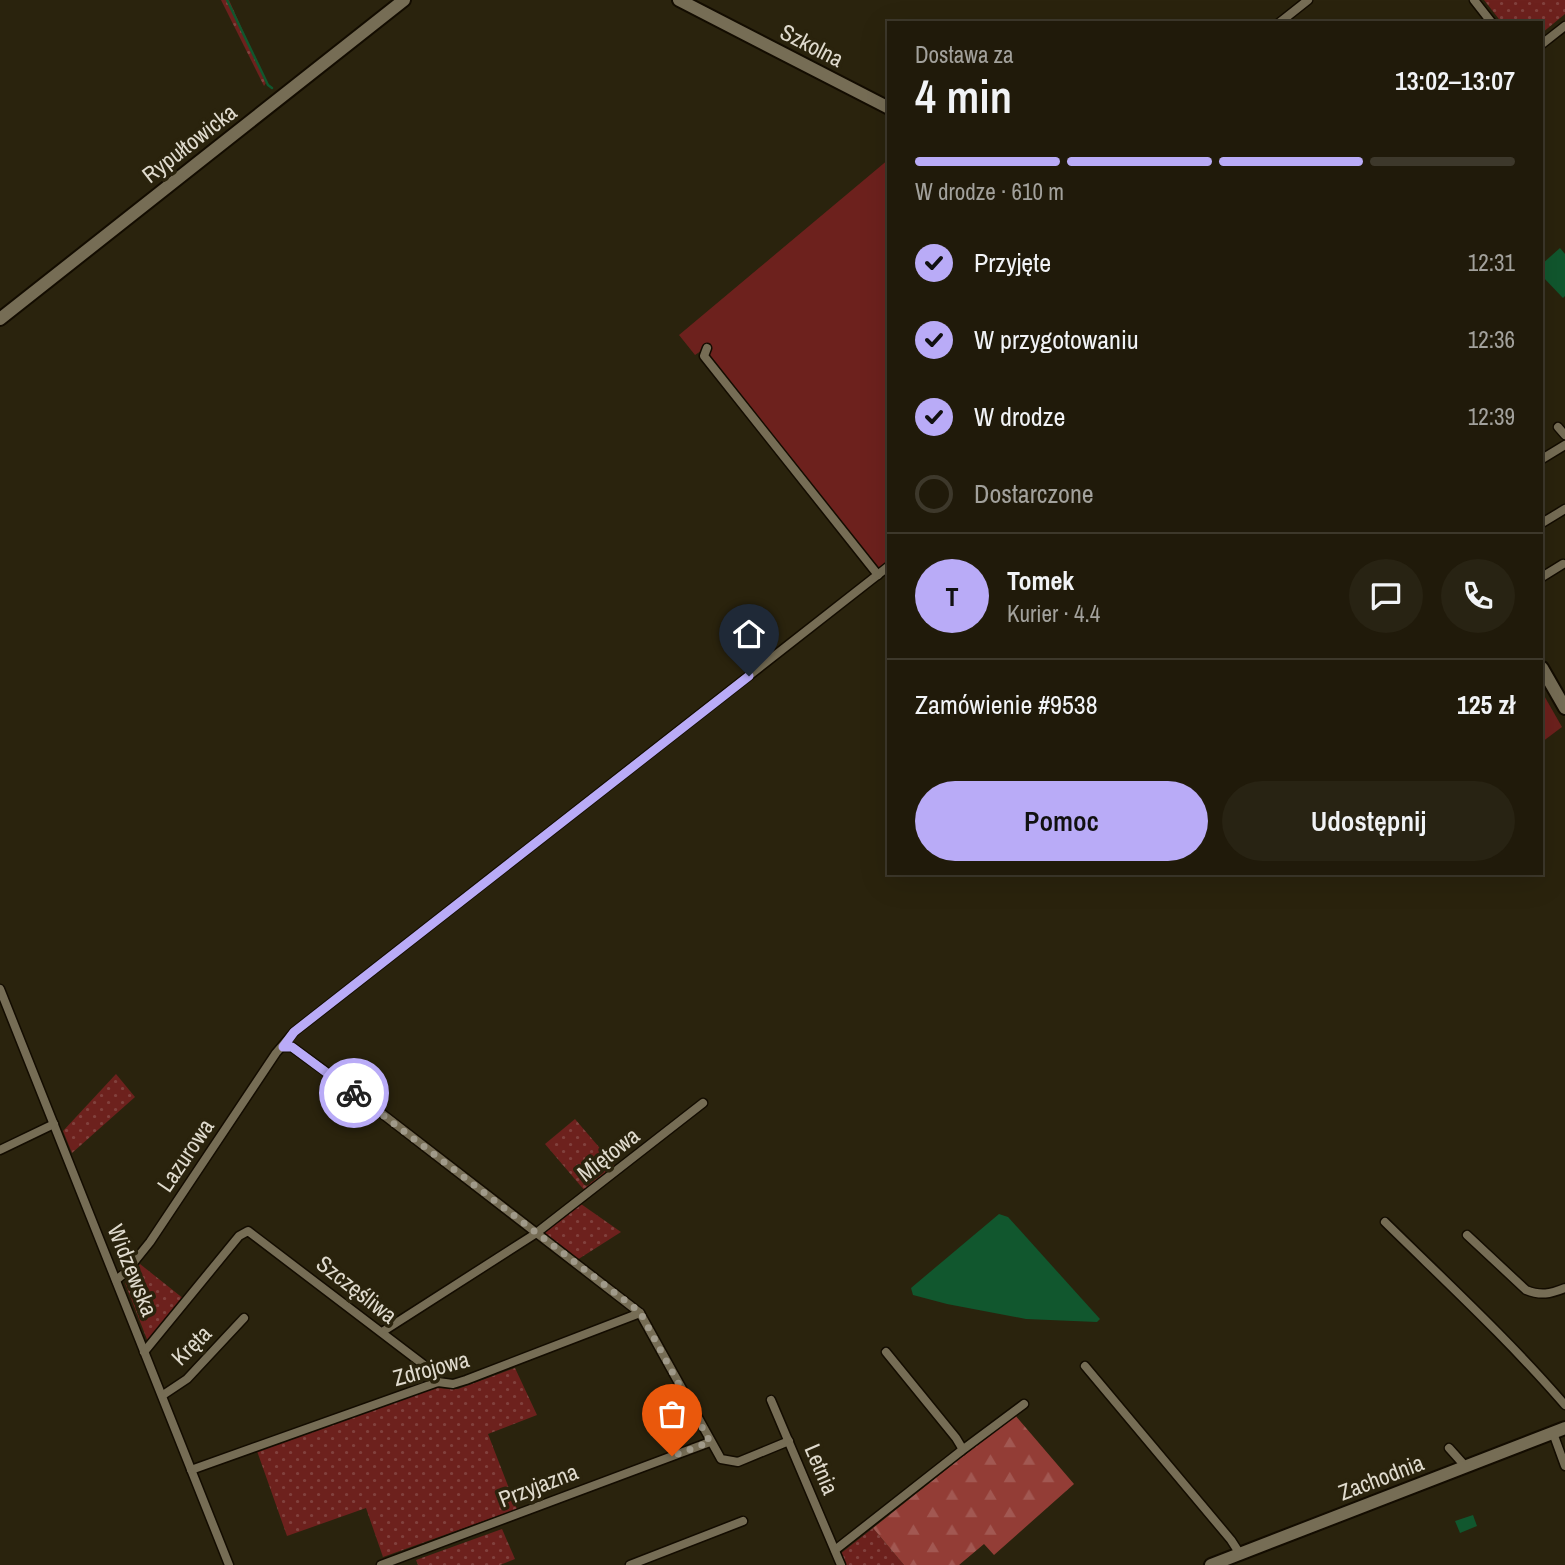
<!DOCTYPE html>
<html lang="pl">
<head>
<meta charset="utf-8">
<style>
	body { margin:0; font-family:"Archivo Narrow",sans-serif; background:#282313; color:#f1f3f6; height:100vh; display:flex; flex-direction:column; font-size:26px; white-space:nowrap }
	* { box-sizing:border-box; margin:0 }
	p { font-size:23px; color:#a2a19c }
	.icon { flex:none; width:38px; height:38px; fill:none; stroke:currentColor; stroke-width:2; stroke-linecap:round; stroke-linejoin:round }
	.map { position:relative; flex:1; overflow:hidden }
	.side { position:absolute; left:887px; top:21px; width:656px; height:854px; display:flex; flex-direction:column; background:#201a0a; border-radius:0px; box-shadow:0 7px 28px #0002,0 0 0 2px #3d382b }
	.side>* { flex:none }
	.pin { position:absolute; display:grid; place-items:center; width:60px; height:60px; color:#fff; margin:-72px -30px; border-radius:50% 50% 50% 0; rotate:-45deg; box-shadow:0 0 7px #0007 }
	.pin .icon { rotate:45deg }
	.courier { position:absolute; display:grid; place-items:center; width:70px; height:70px; margin:-35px; border:5px solid #b9abf7; border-radius:50%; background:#fff; color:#222; box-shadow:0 2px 9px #0007 }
	.overview em { font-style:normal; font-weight:600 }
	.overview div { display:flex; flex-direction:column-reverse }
	.overview { display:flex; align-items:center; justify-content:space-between; height:119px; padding:0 28px }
	h1 { font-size:46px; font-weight:600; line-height:52px }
	.bar { display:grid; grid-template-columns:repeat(4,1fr); gap:10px 7px; align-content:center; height:84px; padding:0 28px }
	.bar i { height:9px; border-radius:5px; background:#3d382b }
	.bar .current { background:#b9abf7 }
	.bar p { grid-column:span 4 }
	.line { display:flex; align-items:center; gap:18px; padding:0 28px; border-top:2px solid #3d382b }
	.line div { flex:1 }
	.round { display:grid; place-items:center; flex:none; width:74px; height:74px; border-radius:37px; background:#282313 }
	ol { padding:0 28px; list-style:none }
	li { display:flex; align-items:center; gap:21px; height:77px }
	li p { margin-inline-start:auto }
	li .icon { padding:7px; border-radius:50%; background:#b9abf7; color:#111; stroke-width:4 }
	li:last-child { color:#a2a19c }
	li i { width:38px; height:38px; border:4px solid #3d382b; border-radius:50% }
	.button { display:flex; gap:14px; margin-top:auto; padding:14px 28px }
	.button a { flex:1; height:80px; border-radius:42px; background:#b9abf7; color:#111; font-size:28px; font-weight:600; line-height:80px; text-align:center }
	.button a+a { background:#282313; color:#f1f3f6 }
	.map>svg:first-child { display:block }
</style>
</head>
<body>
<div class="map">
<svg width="1565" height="1565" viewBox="0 0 1565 1565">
	<defs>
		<pattern id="grass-dots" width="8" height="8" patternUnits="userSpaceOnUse" patternTransform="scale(1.75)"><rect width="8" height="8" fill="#6d211d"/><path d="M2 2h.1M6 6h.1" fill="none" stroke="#81413d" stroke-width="1.8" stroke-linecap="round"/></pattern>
		<pattern id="forest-firs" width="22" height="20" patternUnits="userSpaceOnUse" patternTransform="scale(1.75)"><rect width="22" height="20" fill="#933d36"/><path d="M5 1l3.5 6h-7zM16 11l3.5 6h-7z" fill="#a25852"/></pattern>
	</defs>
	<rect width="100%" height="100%" fill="#2a230d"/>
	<g fill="url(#grass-dots)">
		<polygon points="221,0 229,0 266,83 264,86"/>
		<polygon points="1484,0 1565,0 1565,14 1542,33 1542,23 1502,23"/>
		<polygon points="116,1074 135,1097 72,1153 63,1131"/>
		<polygon points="575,1119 616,1167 585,1191 545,1144"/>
		<polygon points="581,1204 621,1232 577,1260 543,1234"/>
		<polygon points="140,1264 184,1299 148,1342 125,1283"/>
		<polygon points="515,1368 537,1415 488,1434 517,1509 383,1557 366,1508 287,1536 257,1451 407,1395 435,1388 458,1389"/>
		<polygon points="873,1528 904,1565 844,1565 840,1554"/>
		<polygon points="502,1529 515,1559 500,1565 418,1565 416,1560"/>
	</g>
	<polygon fill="url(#forest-firs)" points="1015,1415 1074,1484 994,1555 984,1544 959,1565 904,1565 873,1528"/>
	<g fill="#6d211d">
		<polygon points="889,159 889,564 880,570 704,349 695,355 679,335"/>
		<polygon points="1542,692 1562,727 1542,742"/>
	</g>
	<g fill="#11572e">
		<polygon points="1560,248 1565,254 1565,296 1563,298 1542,276 1542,264"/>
		<polygon points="999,1214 1008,1217 1100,1319 1097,1322 1026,1319 947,1304 913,1295 911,1288"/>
		<polygon points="1473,1515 1477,1526 1460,1533 1455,1521"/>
	</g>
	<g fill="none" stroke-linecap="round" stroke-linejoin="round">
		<polyline stroke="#11572e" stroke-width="2.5" points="227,0 268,85 272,88"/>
		<g stroke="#130c00" stroke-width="11">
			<g id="street">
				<polyline points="1474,0 1492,23"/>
				<polyline points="1279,23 1308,0"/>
				<polyline points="1542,44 1565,26"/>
				<polyline points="707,348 704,356 878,575"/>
				<polyline points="1558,427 1565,435"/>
				<polyline points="1542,459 1565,445"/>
				<polyline points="1542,523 1565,509"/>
				<polyline points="1542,577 1563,564"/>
				<polyline points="0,989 229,1565"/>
				<polyline points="283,1047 292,1047 363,1099 640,1313 721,1459 738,1462 789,1441"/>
				<polyline points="0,1150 54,1124"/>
				<path d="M1385,1222C1446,1282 1509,1340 1565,1405"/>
				<path d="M1467,1235L1526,1290C1541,1296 1550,1294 1565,1288"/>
				<polyline points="116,1280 125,1273 150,1242 276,1053 294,1032 889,566"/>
				<polyline points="382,1332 535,1234 703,1103"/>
				<polyline points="144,1352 239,1236 248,1231 428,1368 438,1382"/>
				<polyline points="1085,1366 1231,1540 1240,1554"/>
				<polyline points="163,1395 187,1379 244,1318"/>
				<polyline points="771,1400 841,1565"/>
				<polyline points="1553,1433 1565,1466"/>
				<polyline points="1449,1448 1466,1467"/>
				<polyline points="961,1451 1024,1404"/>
				<polyline points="191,1470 438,1382 453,1384 466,1380 640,1313"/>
				<polyline points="835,1550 961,1451 962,1448 956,1438 886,1352"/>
				<polyline points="381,1565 710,1442"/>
				<polyline points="630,1565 743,1521"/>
			</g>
		</g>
		<g stroke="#130c00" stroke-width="16">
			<g id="secondary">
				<polyline points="679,0 889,108"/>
				<polyline points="0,319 404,0"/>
				<polyline points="1542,668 1565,708"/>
				<polyline points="1211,1565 1565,1428"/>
			</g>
		</g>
		<use href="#street" stroke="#766d55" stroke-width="8"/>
		<use href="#secondary" stroke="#766d55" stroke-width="12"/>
	</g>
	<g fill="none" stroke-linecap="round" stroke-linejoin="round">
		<polyline stroke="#a09a8a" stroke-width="7" stroke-dasharray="0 12.6" points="354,1093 640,1312 710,1442 672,1456"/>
		<polyline stroke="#b9abf7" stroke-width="9" points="354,1093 292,1047 283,1047 294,1032 749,676"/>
	</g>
	<g text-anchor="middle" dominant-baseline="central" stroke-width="7" stroke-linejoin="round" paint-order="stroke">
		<g font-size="23" fill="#dfdacd" stroke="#2a230d">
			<text transform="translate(812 45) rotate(27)">Szkolna</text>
			<text transform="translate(189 143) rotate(-38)">Rypułtowicka</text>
			<text transform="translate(608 1154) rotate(-38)">Miętowa</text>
			<text transform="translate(185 1155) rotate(-56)">Lazurowa</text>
			<text transform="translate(133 1270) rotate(68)">Widzewska</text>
			<text transform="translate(357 1289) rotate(38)">Szczęśliwa</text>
			<text transform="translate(191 1345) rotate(-45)">Kręta</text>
			<text transform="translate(431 1368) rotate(-15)">Zdrojowa</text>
			<text transform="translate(822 1469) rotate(67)">Letnia</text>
			<text transform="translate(1381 1477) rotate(-21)">Zachodnia</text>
			<text transform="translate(538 1485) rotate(-21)">Przyjazna</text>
		</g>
	</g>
</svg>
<div class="pin" style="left:672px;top:1456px;background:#ea580c"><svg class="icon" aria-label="bag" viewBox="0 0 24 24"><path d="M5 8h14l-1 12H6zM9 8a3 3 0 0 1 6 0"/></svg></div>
<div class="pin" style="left:749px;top:676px;background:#1f2937"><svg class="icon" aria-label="home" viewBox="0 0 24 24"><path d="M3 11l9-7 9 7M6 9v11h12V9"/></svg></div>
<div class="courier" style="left:354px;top:1093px"><svg class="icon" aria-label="bike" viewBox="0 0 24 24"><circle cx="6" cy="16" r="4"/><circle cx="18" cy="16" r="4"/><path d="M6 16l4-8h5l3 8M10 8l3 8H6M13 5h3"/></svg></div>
<section class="side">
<div class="overview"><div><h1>4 min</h1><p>Dostawa za</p></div><em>13:02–13:07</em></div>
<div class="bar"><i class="current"></i><i class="current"></i><i class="current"></i><i></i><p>W drodze · 610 m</p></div>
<ol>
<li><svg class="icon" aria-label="check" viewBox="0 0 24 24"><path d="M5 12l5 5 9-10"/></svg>Przyjęte<p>12:31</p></li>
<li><svg class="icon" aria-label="check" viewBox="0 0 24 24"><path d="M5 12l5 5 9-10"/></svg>W przygotowaniu<p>12:36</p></li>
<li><svg class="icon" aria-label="check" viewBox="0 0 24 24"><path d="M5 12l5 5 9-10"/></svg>W drodze<p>12:39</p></li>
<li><i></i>Dostarczone</li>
</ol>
<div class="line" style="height:126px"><b class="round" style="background:#b9abf7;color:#111">T</b><div><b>Tomek</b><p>Kurier · 4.4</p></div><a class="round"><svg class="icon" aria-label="chat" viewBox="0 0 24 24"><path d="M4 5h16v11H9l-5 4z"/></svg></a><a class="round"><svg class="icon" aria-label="phone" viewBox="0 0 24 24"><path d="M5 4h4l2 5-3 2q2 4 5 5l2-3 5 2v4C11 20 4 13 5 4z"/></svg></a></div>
<div class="line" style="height:91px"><div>Zamówienie #9538</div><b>125 zł</b></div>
<div class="button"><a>Pomoc</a><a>Udostępnij</a></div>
</section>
</div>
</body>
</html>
